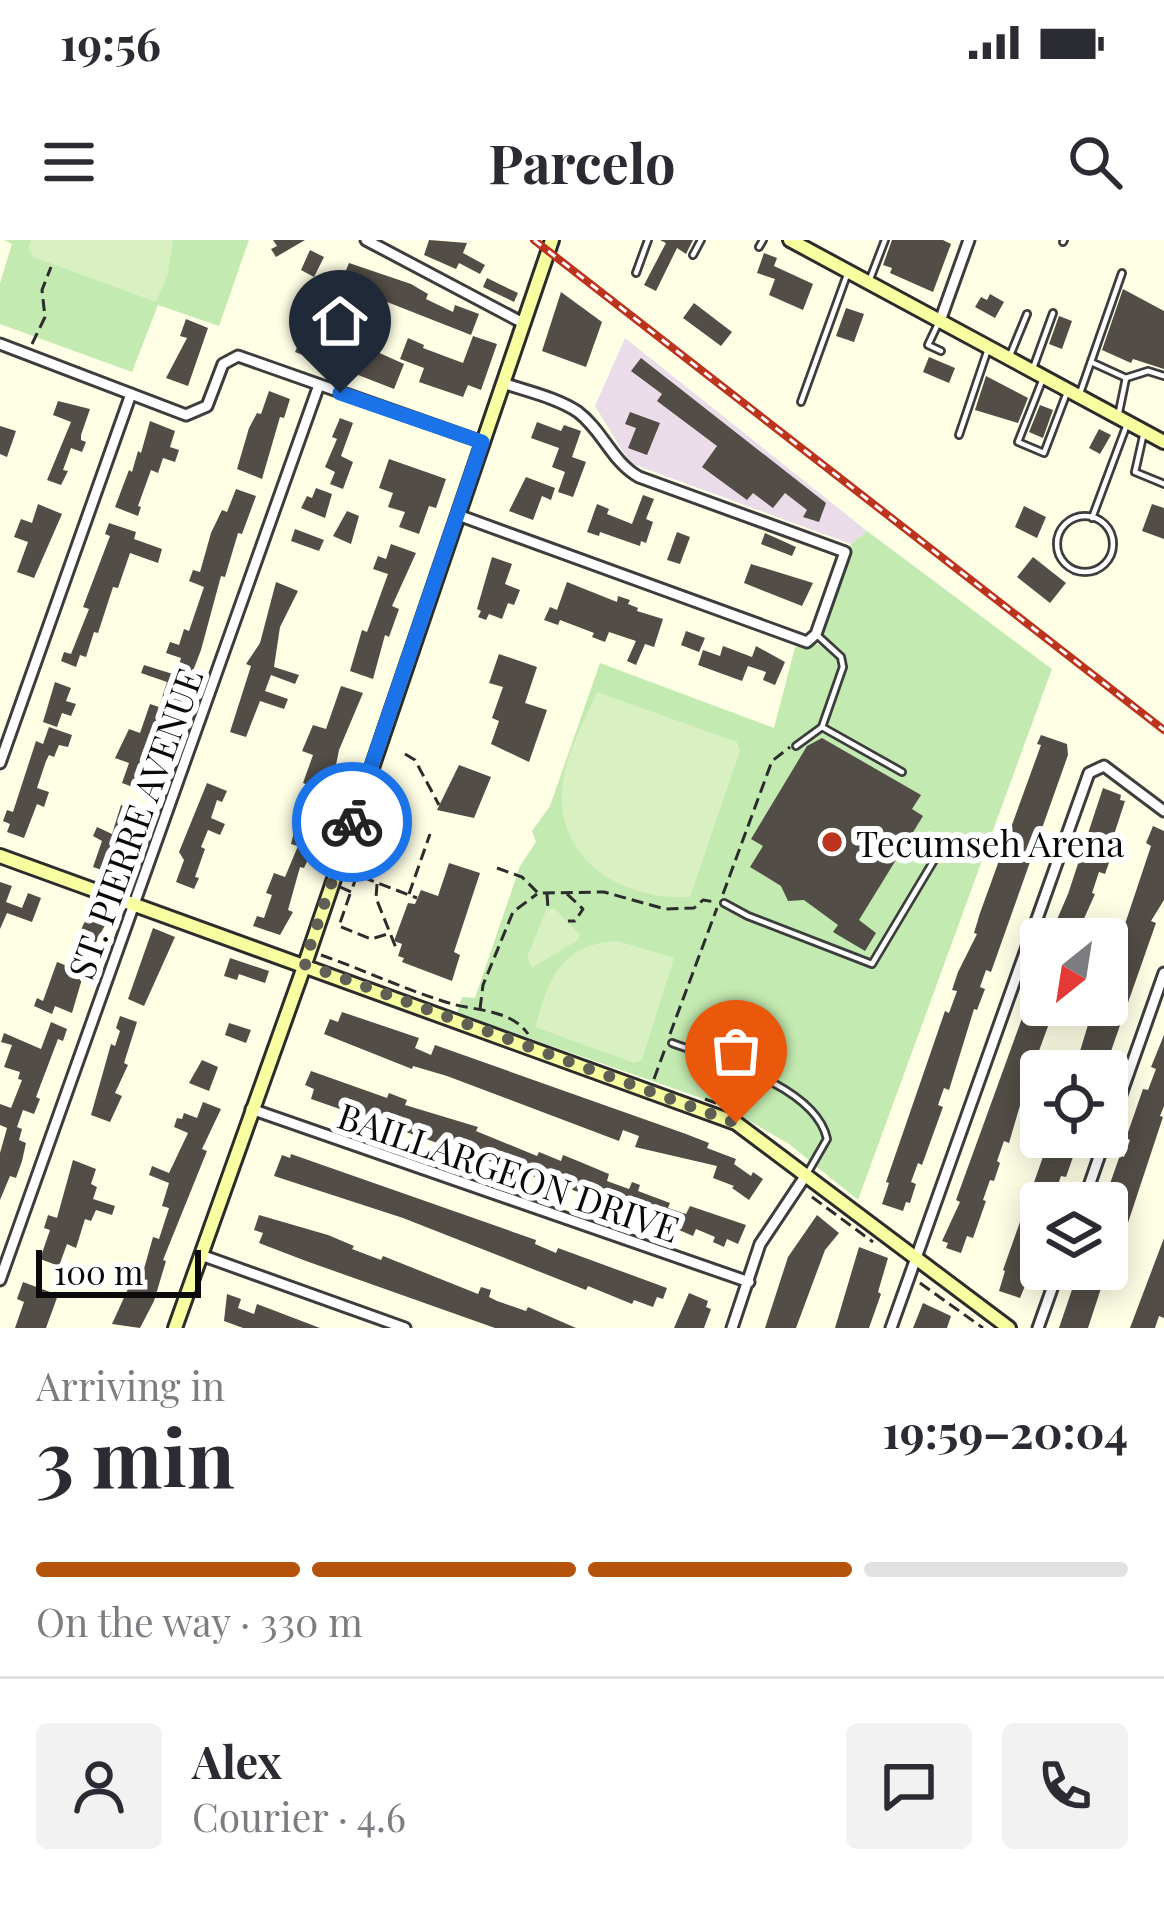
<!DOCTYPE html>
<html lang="en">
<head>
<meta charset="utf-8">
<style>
	body { margin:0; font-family:"Playfair Display",serif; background:#f2f2f3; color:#2b2b33; height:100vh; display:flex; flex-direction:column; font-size:45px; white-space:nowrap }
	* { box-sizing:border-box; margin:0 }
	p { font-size:39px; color:#7c7c81 }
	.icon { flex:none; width:66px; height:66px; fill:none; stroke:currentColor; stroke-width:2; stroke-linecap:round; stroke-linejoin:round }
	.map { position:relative; height:1088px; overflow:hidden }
	.drawer { display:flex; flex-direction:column; background:#fff; flex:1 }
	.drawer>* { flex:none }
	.needle { width:78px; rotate:210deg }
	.buttons { position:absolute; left:1020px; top:678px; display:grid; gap:24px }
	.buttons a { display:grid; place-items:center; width:108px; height:108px; border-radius:12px; background:#fff; box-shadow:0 6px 30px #0003; font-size:60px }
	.scale { position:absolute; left:36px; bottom:30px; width:165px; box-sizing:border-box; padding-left:12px; border:6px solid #0a0a0a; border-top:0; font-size:33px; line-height:42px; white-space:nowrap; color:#0a0a0a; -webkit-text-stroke:9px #fff; paint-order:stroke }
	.pin { position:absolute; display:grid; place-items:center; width:102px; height:102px; color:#fff; margin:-123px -51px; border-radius:50% 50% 50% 0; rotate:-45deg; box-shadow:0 0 12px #0007 }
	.pin .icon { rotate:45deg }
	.courier { position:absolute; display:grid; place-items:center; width:120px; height:120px; margin:-60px; border:9px solid #1a73e8; border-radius:50%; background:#fff; color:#222; box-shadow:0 3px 15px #0007 }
	.headline em { font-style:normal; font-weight:700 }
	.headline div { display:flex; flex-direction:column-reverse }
	.headline { display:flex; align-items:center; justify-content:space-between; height:204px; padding:0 36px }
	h1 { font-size:78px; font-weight:700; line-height:90px }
	.bar { display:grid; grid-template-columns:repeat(4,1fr); gap:18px 12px; align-content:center; height:144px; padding:0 36px }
	.bar i { height:15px; border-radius:9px; background:#e1e1e2 }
	.bar .active { background:#b45309 }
	.bar p { grid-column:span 4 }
	.line { display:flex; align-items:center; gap:30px; padding:0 36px; border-top:3px solid #e1e1e2 }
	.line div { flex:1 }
	.round { display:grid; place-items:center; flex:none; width:126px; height:126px; border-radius:12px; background:#f2f2f3 }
	.status { display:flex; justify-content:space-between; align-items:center; height:84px; padding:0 60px; background:#fff; direction:ltr }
	.status svg { height:33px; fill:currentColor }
	header { display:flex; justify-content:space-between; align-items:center; height:156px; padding:0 36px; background:#fff; font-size:54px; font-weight:700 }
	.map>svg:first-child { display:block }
</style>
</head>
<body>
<div class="status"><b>19:56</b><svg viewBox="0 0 49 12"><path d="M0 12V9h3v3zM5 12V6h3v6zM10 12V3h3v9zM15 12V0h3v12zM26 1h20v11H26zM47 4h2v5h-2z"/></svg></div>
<header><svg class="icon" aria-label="menu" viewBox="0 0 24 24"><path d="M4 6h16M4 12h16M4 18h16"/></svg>Parcelo<svg class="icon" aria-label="search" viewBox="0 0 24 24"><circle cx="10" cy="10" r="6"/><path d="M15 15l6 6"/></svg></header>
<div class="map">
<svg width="1164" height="1088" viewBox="0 0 1164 1088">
	<rect width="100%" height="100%" fill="#ffffe6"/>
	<polygon fill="#eadce9" points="625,98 867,291 851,304 630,223 595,166"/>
	<g fill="#c3eab0">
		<polygon points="4,0 249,0 219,86 158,65 132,132 0,84 0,43 12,4"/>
		<polygon points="867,291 1052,429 858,960 789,904 724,866 457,773 462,757 475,758 520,626 536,602 532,591 550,566 600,423 774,488 795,407 820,404 851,304"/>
	</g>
	<g fill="#d8f0c2">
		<polygon points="31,0 173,0 168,34 156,62 33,17 28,8"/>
		<path d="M597,452L737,502L740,511L690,657C611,661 542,608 567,523C574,499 587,475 597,452Z"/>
		<polygon points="547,668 555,669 580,695 578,700 532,728 527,717"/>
		<path d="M618,701L674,718L642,820L634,823L535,787C549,738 560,704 618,701Z"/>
	</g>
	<g fill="#524d46">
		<polygon points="273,0 305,0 276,17 271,9 277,6"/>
		<polygon points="429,0 467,3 463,13 485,25 480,34 459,23 456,29 424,15"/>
		<polygon points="660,0 693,0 686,14 677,8 656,51 644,45 666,3"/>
		<polygon points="892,0 943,0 951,4 933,52 890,33 892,28 883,25"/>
		<polygon points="310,10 324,17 314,37 301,30"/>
		<polygon points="764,13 777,18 774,26 813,44 803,70 769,55 775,39 757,33"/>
		<polygon points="349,23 411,44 428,54 426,59 453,72 455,65 479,74 471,95 354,49 351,56 338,50"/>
		<polygon points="487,38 518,53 514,62 483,47"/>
		<polygon points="1123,49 1164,71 1164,129 1133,119 1131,123 1102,110"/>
		<polygon points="561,52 602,82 586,127 542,111"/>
		<polygon points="990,54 1004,62 995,78 975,67 981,57 987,60"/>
		<polygon points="694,63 732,92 721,106 683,78"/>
		<polygon points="846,68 864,74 854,102 836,96"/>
		<polygon points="1059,76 1072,81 1062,109 1049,104"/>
		<polygon points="186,79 208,88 188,146 166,138 187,98 180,96"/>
		<polygon points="304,92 342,112 335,128 295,112"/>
		<polygon points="473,96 497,104 481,150 468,145 463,157 419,142 424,128 400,119 408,98 424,105 423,108 463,123"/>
		<polygon points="364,106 404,124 394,149 353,133"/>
		<polygon points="929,117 955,128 949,143 923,132"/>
		<polygon points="641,118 826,263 819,282 803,277 807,270 785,253 773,268 753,253 747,260 702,227 717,206 657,161 662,154 631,131"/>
		<polygon points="986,136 1028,158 1018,183 975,170"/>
		<polygon points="269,151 290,159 284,178 280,177 262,239 237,229 249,188 257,173 261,174"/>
		<polygon points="58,161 90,169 81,195 81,200 86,202 82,212 71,208 63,230 68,231 61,245 47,240 71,182 53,175"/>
		<polygon points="1040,165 1053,170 1043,198 1029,192"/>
		<polygon points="630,172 660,183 647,215 628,208 636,188 625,184"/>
		<polygon points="340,178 353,183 341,216 353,222 343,249 330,244 335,232 325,227 337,199 332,197"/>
		<polygon points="150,181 175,191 170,207 179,210 175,222 163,218 158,233 151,230 138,266 141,267 138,276 115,267 129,230 132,232 138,211 141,213"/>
		<polygon points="537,182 561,191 564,185 581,191 572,217 586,222 573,257 558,252 565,232 552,227 559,208 531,198"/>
		<polygon points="0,186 16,191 7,217 0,214"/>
		<polygon points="1099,189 1111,195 1100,214 1089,208"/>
		<polygon points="389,219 446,239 436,268 429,266 419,294 399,287 405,272 388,267 393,253 379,248"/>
		<polygon points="526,237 555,248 551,260 542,256 533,280 509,271"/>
		<polygon points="316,248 332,254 325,278 301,268 307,256 312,258"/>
		<polygon points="236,249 256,256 242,294 238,293 225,337 221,336 201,410 180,465 176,464 161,526 157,524 147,552 122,543 129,523 115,518 129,489 140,493 150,464 159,467 167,442 141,433 144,425 176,435 181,418 166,413 170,402 179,405 184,389 189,391 204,347 189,341 193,330 200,332 211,293 222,270 227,272"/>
		<polygon points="643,255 654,259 646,279 653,282 646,303 641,301 640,306 600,292 599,296 587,292 597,264 609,269 607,274 632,284"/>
		<polygon points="38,264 62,274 34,338 17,332 28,302 14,297 21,279 32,283"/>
		<polygon points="1152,264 1164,268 1164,299 1142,291"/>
		<polygon points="1024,266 1046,277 1037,298 1015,287"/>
		<polygon points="347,271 359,276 351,304 333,296"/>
		<polygon points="109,283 136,292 134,299 162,309 158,323 130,313 118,348 113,347 98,393 94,392 86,417 80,415 76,427 61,421 64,412 71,414 89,369 83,367 110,296 105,294"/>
		<polygon points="295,289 324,300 319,311 291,301"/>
		<polygon points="677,292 690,297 680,324 667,320"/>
		<polygon points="765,293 796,307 792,316 761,304"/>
		<polygon points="391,304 416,313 392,366 399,369 389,397 385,395 373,439 350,431 362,390 367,392 388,334 373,329 378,316 386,319"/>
		<polygon points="492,317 512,324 505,344 520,350 514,365 508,363 502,379 489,374 486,380 478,377 481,371 477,369"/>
		<polygon points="1033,317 1066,343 1050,363 1017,337"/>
		<polygon points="751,324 813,343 802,366 744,343"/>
		<polygon points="276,342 298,351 280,387 274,427 299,435 295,444 271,435 265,451 288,459 284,469 260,461 246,497 230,492 251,426 246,424 260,403"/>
		<polygon points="567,342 617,362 618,356 630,360 628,364 638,368 637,371 663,379 654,407 645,404 636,425 627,421 636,401 609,392 605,402 592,397 594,393 560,380 558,385 544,380 550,367 557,370"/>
		<polygon points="686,391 705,398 699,412 681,405"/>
		<polygon points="723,406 752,417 756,406 785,422 775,445 763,440 766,432 748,426 742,441 698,425 703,410 720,416"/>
		<polygon points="499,414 537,427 525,463 547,470 529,522 491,504 499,481 492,478 503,447 489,443"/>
		<polygon points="55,442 71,448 66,461 76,464 71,476 62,473 57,487 43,482"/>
		<polygon points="341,446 363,453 339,510 325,580 301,571 310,546 303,543 313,515 302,511 313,485 326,489"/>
		<polygon points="49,487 72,495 68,507 59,505 54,517 49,515 46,521 37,548 49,552 44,567 37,564 24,598 7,592 10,584 3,581 7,570 13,572 36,501 43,504"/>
		<polygon points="1041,495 1067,504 1068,515 991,732 986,730 980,747 985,749 977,770 974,769 949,850 944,848 938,865 943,867 922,925 918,923 911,942 916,944 910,963 906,962 903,971 882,964 889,943 886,942 945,771 949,773 957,751 952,750 958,732 977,694 974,693 980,673 1041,505 1037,504"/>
		<polygon points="822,498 921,555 912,569 923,576 859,680 876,693 865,711 833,692 838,685 804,660 788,661 781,646 750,627 763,606 751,599 807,506"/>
		<polygon points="459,525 491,537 474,578 437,570"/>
		<polygon points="207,543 227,551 222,562 217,560 211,578 225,584 220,595 208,590 201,607 205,609 195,637 199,638 194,649 176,642 184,620 179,612"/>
		<polygon points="1103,548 1121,555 1120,560 1125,561 1107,616 1111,617 1105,634 1099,632 1092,653 1095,654 1078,692 1095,699 1053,699 1055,692 1052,691 1068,654"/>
		<polygon points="121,565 142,573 137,586 144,589 139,599 132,596 126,626 110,620 105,631 93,627 102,601 93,596 97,587 112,594"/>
		<polygon points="1153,586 1164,591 1164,660 1151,681 1156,683 1104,831 1074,831 1094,765 1107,765 1107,738 1151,606 1146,603"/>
		<polygon points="294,592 317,600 304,628 300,627 288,670 293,672 280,695 253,686 257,676 264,678 272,655 266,653 274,633 285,637 298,606 291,604"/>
		<polygon points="449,623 480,633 454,712 460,715 452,741 402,722 404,718 398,716 402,704 394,701 408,663 415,664 421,650 438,656"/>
		<polygon points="0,642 12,646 6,662 22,668 28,653 41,658 32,682 7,673 0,689"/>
		<polygon points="91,668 110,676 89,715 72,773 55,766 52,774 34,766 37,758 43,761 57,722 65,725"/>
		<polygon points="153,688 175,697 144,766 128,759"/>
		<polygon points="230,718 269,731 265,743 239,734 237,740 224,736"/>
		<polygon points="1041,726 1041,765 1055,765 1054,770 1026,846 1025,851 1030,852 1026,864 1021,862 1009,903 1004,901 997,921 1000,923 994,941 990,940 983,960 986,961 973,998 967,996 961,1013 946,1008 948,1003 942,1001 960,962 956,960"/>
		<polygon points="342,772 419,798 415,808 431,815 435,805 686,894 709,903 707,908 736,919 734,924 751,936 753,932 763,939 749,960 732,948 734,946 713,938 717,926 635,907 639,896 623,890 619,901 447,836 413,826 412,829 324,794 330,779 338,782"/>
		<polygon points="120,776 137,782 124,823 128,825 115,853 122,856 110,882 91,875 111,804 115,806 120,791 116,788"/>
		<polygon points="51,782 67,789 63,801 58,799 36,857 40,859 34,874 23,870 17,887 22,889 19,900 26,903 22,921 16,938 10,936 0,960 0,913 7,888 0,885 0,864 11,868 22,840 18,839 20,832 4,827 12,805 1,802 4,793 41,809"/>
		<polygon points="229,783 251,790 246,803 225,795"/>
		<polygon points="1164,795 1164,866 1160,876 1163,877 1119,1010 1108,1039 1107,1030 1088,1088 1059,1088 1079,1029 1107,1029 1107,962 1104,961 1120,915 1124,917 1130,900 1126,898 1143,849 1148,850 1156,829 1151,827"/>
		<polygon points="202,820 218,827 209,851 189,843"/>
		<polygon points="311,831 387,858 389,853 407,860 405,865 478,887 476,891 537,916 539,912 561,921 563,915 578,921 609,934 607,941 629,949 632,942 640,945 638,951 670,963 668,968 686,974 690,966 746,985 738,1004 727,999 724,1007 713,1002 715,997 696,989 693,996 644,975 311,859 314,849 305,845"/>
		<polygon points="203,862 221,869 202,909 207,911 163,1020 166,1021 154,1061 140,1088 112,1084 132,1040 140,1043 153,997 159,999 169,968 162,966 169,943 149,935 152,926 169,933 188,893 174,887 177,878 182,879 184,873 197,878"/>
		<polygon points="1050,897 1080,897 1066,937 1061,936 1055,953 1060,954 1057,963 1041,963 1041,1007 1020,1058 999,1051 1005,1031 1003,1030"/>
		<polygon points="291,914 536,1000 535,1004 556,1013 558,1008 667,1048 663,1059 657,1057 653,1067 634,1060 632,1064 588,1046 586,1050 403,978 274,936 282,915 290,918"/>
		<polygon points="73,920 96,929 91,944 97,947 93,959 115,966 112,975 96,970 91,981 85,979 76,1008 67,1004 59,1026 40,1019 50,990 44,988 48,975 57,978"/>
		<polygon points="259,975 328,995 354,1006 352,1009 381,1020 383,1016 478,1054 481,1047 491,1050 489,1057 497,1061 526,1071 528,1067 576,1088 495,1088 306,1021 259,1003 263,993 254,990"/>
		<polygon points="817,975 839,993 825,1010 796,1088 765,1088 788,1017"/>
		<polygon points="1164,998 1164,1078 1159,1076 1155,1088 1130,1088"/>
		<polygon points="859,1007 888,1018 878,1052 881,1054 869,1088 835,1088"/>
		<polygon points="23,1042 58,1055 46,1088 15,1088 24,1062 17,1059"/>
		<polygon points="689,1053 708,1061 706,1067 711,1069 704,1088 674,1088"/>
		<polygon points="227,1054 241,1059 238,1068 254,1074 257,1064 320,1088 243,1088 224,1081"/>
		<polygon points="923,1063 951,1076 947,1088 913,1088"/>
	</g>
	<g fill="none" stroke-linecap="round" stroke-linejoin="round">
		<g stroke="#3d3d3d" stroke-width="10">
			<g id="lane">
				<polyline points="1063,2 1064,0"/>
				<polyline points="759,7 763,0"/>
				<polyline points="693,15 701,0"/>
				<polyline points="636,33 648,0"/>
				<polyline points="870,39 885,0"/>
				<polyline points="937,86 928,105 941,111"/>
				<polyline points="1009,118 1027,74"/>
				<polyline points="1091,122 1126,138 1148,131 1164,136"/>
				<polyline points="1032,131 1053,73"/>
				<polyline points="1042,141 1018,202 1044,213 1066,155"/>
				<polyline points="1079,156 1122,33"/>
				<polyline points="801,162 848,32"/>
				<polyline points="1118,177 1126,138"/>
				<polyline points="1144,192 1135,232 1164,244"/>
				<polyline points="959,195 987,112"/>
				<circle cx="1085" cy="304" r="28"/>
				<polyline points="1092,278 1126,187"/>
				<polyline points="822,487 902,532"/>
				<polyline points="796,506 822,487 843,427 841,417 817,395"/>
				<polyline points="724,663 748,676 872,724 942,607"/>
				<path d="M672,803C716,819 816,846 827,899L808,932"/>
			</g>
		</g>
		<g stroke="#3d3d3d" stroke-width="15">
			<g id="street">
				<polyline points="366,0 523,83"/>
				<polyline points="940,81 969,0"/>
				<polyline points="0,104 186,175 207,166 223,124 238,116 482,202"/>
				<path d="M458,275L807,402L816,394L845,312L639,237C612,222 603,191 578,172C558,158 526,151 503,143"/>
				<polyline points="0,523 131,154"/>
				<polyline points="251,869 749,1042"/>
				<polyline points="1107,894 1164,733"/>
				<polyline points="1083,963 1106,897"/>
				<polyline points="201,1015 405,1088"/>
				<polyline points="0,1040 319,145"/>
				<polyline points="732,1088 760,1004 806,935"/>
				<polyline points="891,1088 1089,533 1104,526 1164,571"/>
				<polyline points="1038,1088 1059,1029"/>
			</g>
		</g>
		<g stroke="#2c2c2c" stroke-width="18">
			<g id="secondary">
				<polyline points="790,0 1164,202"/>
				<polyline points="0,616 736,883 1009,1088"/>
				<polyline points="175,1088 305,724 552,0"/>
			</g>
		</g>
		<g stroke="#2c2c2c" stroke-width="3" stroke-dasharray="12 6" stroke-linecap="butt">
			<polyline points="32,104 45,77 42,50 51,27"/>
			<polyline points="405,514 415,520 439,565"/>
			<polyline points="497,628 522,637 538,653 604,652 665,669 694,668 703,660 715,662"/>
			<polyline points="377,644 376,658 396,708"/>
			<polyline points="340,647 351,652 357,635 417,658"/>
			<polyline points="350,654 339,686 371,699 391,693"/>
			<polyline points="409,654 430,594"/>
			<polyline points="547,654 548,668"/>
			<polyline points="567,654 583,669 575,681 568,681"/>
			<polyline points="723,654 772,521 790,507"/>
			<path d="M321,715C364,730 406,750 449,763C475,771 511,769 528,794"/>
			<polyline points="480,769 483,745 513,672 537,654"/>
			<polyline points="670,794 717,668"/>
			<polyline points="654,839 665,809"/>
			<polyline points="705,859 741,872"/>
			<polyline points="812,957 873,1002"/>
			<polyline points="920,1043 983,1088"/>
		</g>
		<use href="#lane" stroke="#fff" stroke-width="4.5"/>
		<use href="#street" stroke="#fff" stroke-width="9"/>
		<use href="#secondary" stroke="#f8ffa1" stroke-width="12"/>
		<g stroke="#bd341e" stroke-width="8">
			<polyline id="rail" points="534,0 1164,490"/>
		</g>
		<use href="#rail" stroke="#fff" stroke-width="3" stroke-dasharray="9" stroke-linecap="butt"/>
	</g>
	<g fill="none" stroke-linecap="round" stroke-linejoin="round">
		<polyline stroke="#606057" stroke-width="12" stroke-dasharray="0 21.6" points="352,582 304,724 736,883"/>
		<polyline stroke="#1a73e8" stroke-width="15" points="340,153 482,202 352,582"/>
	</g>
	<circle fill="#bd341e" stroke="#fff" stroke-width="4.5" cx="832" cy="602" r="12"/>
	<g text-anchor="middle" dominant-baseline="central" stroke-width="12" stroke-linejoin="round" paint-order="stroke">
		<g font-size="36" fill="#0a0a0a" stroke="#fff">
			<text transform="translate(134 583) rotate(-70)">ST. PIERRE AVENUE</text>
			<text transform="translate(509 931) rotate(19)">BAILLARGEON DRIVE</text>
		</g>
		<g font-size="36" fill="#0a0a0a" stroke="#fff" text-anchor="start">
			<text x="856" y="602">Tecumseh Arena</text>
		</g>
	</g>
</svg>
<div class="buttons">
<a><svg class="needle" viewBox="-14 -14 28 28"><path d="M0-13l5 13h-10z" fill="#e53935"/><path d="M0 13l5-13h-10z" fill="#7c7c81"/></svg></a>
<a><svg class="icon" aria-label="locate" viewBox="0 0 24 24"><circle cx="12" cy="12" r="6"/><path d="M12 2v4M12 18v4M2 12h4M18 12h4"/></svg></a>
<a><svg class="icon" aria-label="layers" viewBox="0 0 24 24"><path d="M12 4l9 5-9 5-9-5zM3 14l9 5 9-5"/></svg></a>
</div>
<div class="scale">100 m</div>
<div class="pin" style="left:736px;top:883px;background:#ea580c"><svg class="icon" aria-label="bag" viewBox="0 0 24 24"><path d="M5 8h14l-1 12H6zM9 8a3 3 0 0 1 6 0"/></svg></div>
<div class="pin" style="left:340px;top:153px;background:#1f2937"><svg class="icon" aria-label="home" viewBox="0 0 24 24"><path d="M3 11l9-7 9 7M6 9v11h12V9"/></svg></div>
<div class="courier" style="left:352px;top:582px"><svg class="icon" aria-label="bike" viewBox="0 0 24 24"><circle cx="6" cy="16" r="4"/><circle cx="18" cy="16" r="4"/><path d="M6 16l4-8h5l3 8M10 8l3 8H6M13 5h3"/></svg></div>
</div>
<section class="drawer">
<div class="headline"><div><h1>3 min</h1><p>Arriving in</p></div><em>19:59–20:04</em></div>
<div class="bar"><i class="active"></i><i class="active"></i><i class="active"></i><i></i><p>On the way · 330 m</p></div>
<div class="line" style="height:216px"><a class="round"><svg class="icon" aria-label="person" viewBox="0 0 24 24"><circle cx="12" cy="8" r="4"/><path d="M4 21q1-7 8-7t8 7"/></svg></a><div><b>Alex</b><p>Courier · 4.6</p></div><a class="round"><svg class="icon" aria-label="chat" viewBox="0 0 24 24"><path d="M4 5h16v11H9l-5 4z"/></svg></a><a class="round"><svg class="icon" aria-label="phone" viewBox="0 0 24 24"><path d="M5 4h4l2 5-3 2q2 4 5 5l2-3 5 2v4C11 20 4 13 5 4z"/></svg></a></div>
</section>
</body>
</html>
